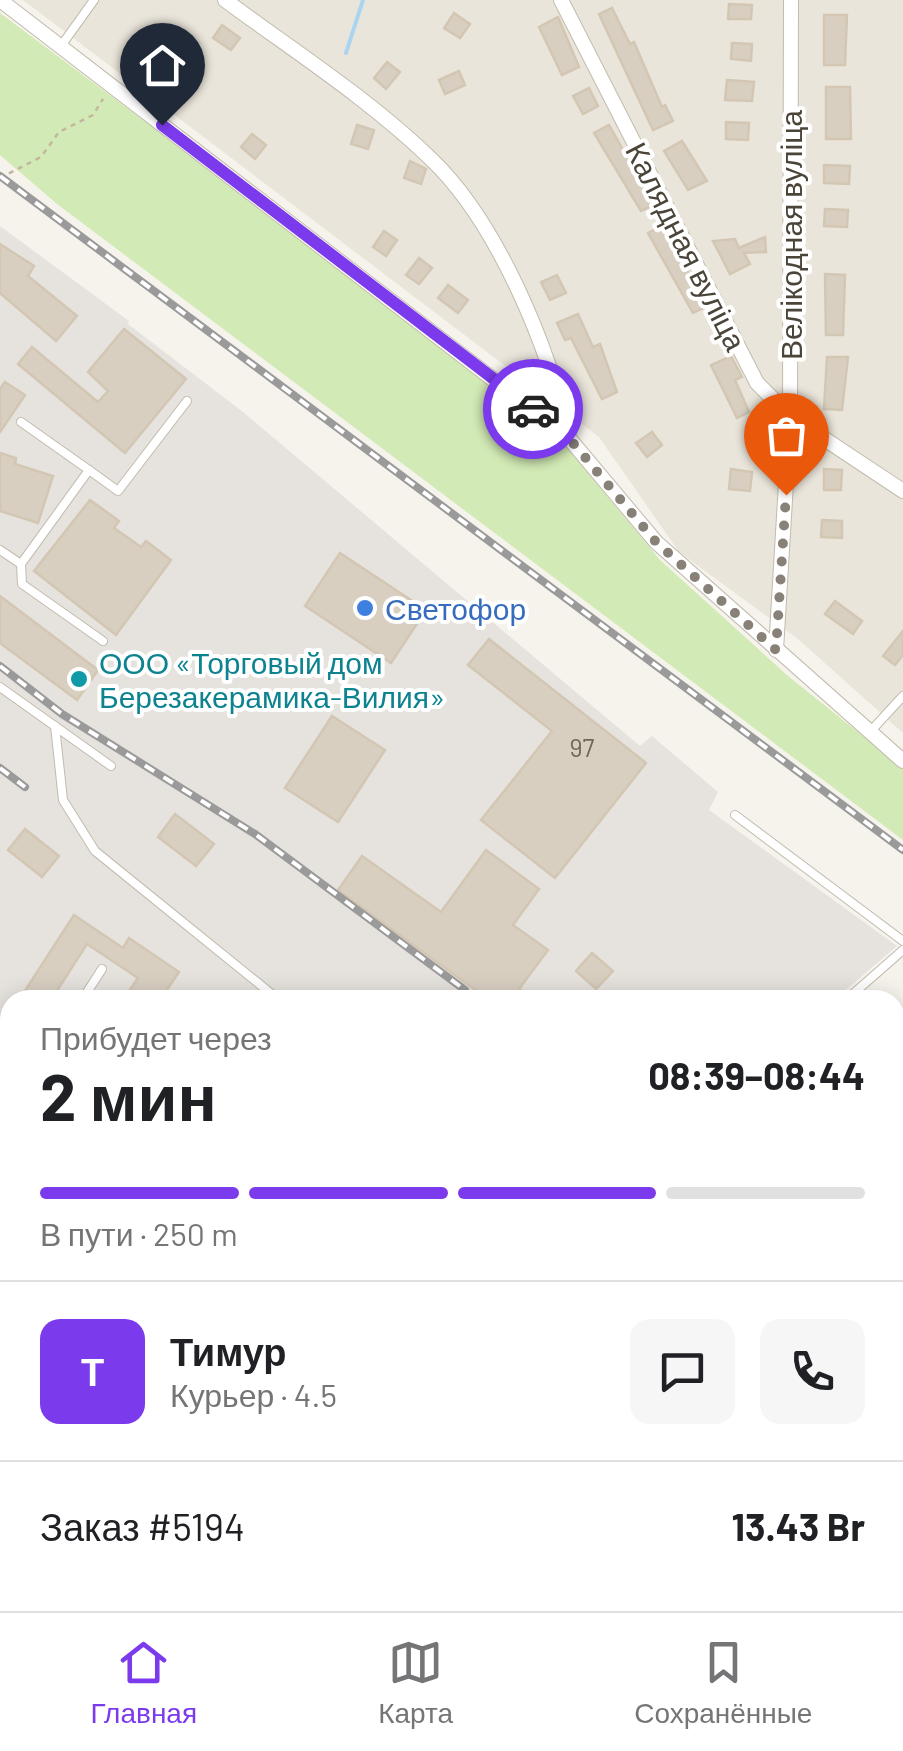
<!DOCTYPE html>
<html lang="ru">
<head>
<meta charset="utf-8">
<style>
	body { margin:0; font-family:Barlow,sans-serif; background:#f6f6f6; color:#202124; height:100vh; display:flex; flex-direction:column; font-size:38px; white-space:nowrap }
	* { box-sizing:border-box; margin:0 }
	p { font-size:32px; color:#757577 }
	.icon { flex:none; width:55px; height:55px; fill:none; stroke:currentColor; stroke-width:2; stroke-linecap:round; stroke-linejoin:round }
	.map { position:relative; flex:1; overflow:hidden }
	.drawer { position:absolute; left:0px; top:990px; width:905px; height:622px; display:flex; flex-direction:column; background:#fff; border-radius:30px 30px 0 0; box-shadow:0 5px 25px #0003 }
	.drawer>* { flex:none }
	.pin { position:absolute; display:grid; place-items:center; width:85px; height:85px; color:#fff; margin:-102px -42px; border-radius:50% 50% 50% 0; rotate:-45deg; box-shadow:0 0 10px #0007 }
	.pin .icon { rotate:45deg }
	.courier { position:absolute; display:grid; place-items:center; width:100px; height:100px; margin:-50px; border:8px solid #7c3aed; border-radius:50%; background:#fff; color:#222; box-shadow:0 2px 12px #0007 }
	.headline em { font-style:normal; font-weight:700 }
	.headline div { display:flex; flex-direction:column-reverse }
	.headline { display:flex; align-items:center; justify-content:space-between; height:170px; padding:0 40px }
	h1 { font-size:65px; font-weight:700; line-height:75px }
	.bar { display:grid; grid-template-columns:repeat(4,1fr); gap:15px 10px; align-content:center; height:120px; padding:0 40px }
	.bar i { height:12px; border-radius:8px; background:#e0e0e0 }
	.bar .active { background:#7c3aed }
	.bar p { grid-column:span 4 }
	.line { display:flex; align-items:center; gap:25px; padding:0 40px; border-top:2px solid #e0e0e0 }
	.line div { flex:1 }
	.round { display:grid; place-items:center; flex:none; width:105px; height:105px; border-radius:20px; background:#f6f6f6 }
	.tabs { display:flex; justify-content:space-around; align-items:center; height:140px; border-top:2px solid #e0e0e0; background:#fff; font-size:28px; color:#757577 }
	.tabs a { display:grid; justify-items:center; gap:5px }
	.tabs .active { color:#7c3aed }
	.map>svg:first-child { display:block }
</style>
</head>
<body>
<div class="map">
<svg width="903" height="1611" viewBox="0 0 903 1611">
	<rect width="100%" height="100%" fill="#f6f3ec"/>
	<polygon fill="#eae5da" points="23,0 903,0 903,733 798,639 679,552 599,437"/>
	<polygon fill="#e6e2dd" points="0,226 129,321 128,324 243,412 640,746 652,736 718,792 709,810 897,946 834,1000 10,1000 10,1602 895,1602 895,1123 903,1124 903,1611 0,1611"/>
	<polygon fill="#d2eab5" points="0,13 361,283 562,442 660,560 788,676 903,768 903,840 57,204 0,155"/>
	<g fill="none" stroke-linecap="round" stroke-linejoin="round">
		<polyline stroke="#a9d4f2" stroke-width="4" points="346,53 363,0"/>
	</g>
	<g fill="#d8cfc1" stroke="#d3c7b4" stroke-width="2.5">
		<polygon points="729,4 752,5 751,19 728,19"/>
		<polygon points="612,8 630,44 634,42 662,107 665,105 673,121 653,130 599,14"/>
		<polygon points="454,13 470,24 460,38 444,28"/>
		<polygon points="824,15 847,15 845,65 824,65"/>
		<polygon points="558,17 579,67 562,75 539,27"/>
		<polygon points="222,25 240,38 231,50 213,38"/>
		<polygon points="732,43 752,44 751,61 731,59"/>
		<polygon points="387,62 400,72 386,89 374,78"/>
		<polygon points="459,71 465,85 445,94 439,80"/>
		<polygon points="727,80 754,82 752,101 725,100"/>
		<polygon points="826,87 850,87 851,139 826,139"/>
		<polygon points="589,88 598,106 583,114 573,96"/>
		<polygon points="726,122 749,123 748,140 726,139"/>
		<polygon points="357,125 374,130 368,149 351,144"/>
		<polygon points="609,125 654,205 641,211 594,133"/>
		<polygon points="252,134 266,145 255,159 241,147"/>
		<polygon points="682,141 707,181 688,190 664,151"/>
		<polygon points="410,161 426,169 421,184 404,178"/>
		<polygon points="824,165 850,166 849,184 824,183"/>
		<polygon points="825,209 848,210 847,227 824,226"/>
		<polygon points="664,225 706,307 693,313 648,233"/>
		<polygon points="384,231 397,240 386,256 373,247"/>
		<polygon points="765,237 766,252 744,253 750,264 730,274 713,241 735,239 739,248"/>
		<polygon points="0,244 34,266 28,276 77,316 56,341 0,293"/>
		<polygon points="419,258 432,268 419,284 406,275"/>
		<polygon points="825,274 845,275 843,335 826,335"/>
		<polygon points="557,275 566,293 550,300 541,282"/>
		<polygon points="448,285 468,300 458,313 438,298"/>
		<polygon points="578,314 593,347 600,344 617,392 602,399 571,338 565,340 557,323"/>
		<polygon points="124,329 186,379 125,453 18,364 32,347 98,402 108,391 88,372"/>
		<polygon points="731,356 742,377 735,380 749,412 737,418 711,365"/>
		<polygon points="827,357 848,357 842,410 824,409"/>
		<polygon points="5,382 25,395 0,432 0,389"/>
		<polygon points="652,432 662,445 647,457 636,443"/>
		<polygon points="0,453 16,458 15,464 53,476 38,523 0,511"/>
		<polygon points="731,469 752,472 750,491 729,489"/>
		<polygon points="824,469 842,470 841,490 824,490"/>
		<polygon points="90,500 119,521 114,528 141,547 146,541 171,560 116,635 34,571"/>
		<polygon points="822,520 842,521 842,538 821,537"/>
		<polygon points="340,553 426,610 391,663 305,606"/>
		<polygon points="0,596 98,670 77,700 0,643"/>
		<polygon points="835,601 862,621 853,634 825,614"/>
		<polygon points="903,631 903,655 895,665 883,656"/>
		<polygon points="489,639 646,763 555,878 481,820 552,731 468,665"/>
		<polygon points="332,716 385,750 338,822 285,788"/>
		<polygon points="175,814 214,844 196,866 158,837"/>
		<polygon points="25,829 59,856 42,877 8,850"/>
		<polygon points="486,850 539,889 513,925 548,950 519,989 534,1000 489,1000 338,890 362,856 441,912"/>
		<polygon points="74,915 123,948 129,938 179,972 160,1000 123,1000 138,978 87,944 51,1000 19,1000"/>
		<polygon points="592,953 613,971 596,989 576,971"/>
		<polygon points="10,1013 10,1099 0,1110 0,1028"/>
		<polygon points="10,1156 10,1236 0,1229 0,1186 5,1178 0,1169"/>
	</g>
	<g fill="none" stroke-linecap="round" stroke-linejoin="round">
		<g stroke="#c2bbae" stroke-width="10">
			<g id="lane">
				<polyline points="61,46 94,0"/>
				<polyline points="21,422 89,470"/>
				<polyline points="0,550 21,564 22,584 103,641"/>
				<polyline points="21,564 89,470 118,491 187,401"/>
				<polyline points="0,687 111,766"/>
				<polyline points="55,726 63,800 95,851 279,1000"/>
				<polyline points="869,733 903,696"/>
				<polyline points="735,815 903,941"/>
				<polyline points="82,1000 102,969"/>
				<polyline points="846,1000 903,950"/>
				<polyline points="0,1124 10,1109"/>
				<polyline points="0,1141 10,1148"/>
				<polyline points="0,1259 10,1266"/>
				<polyline points="0,1351 10,1347"/>
				<polyline points="0,1462 10,1468"/>
				<polyline points="0,1573 10,1576"/>
				<polyline points="105,1602 137,1611"/>
			</g>
		</g>
		<g stroke="#c2bbae" stroke-width="16">
			<g id="street">
				<polyline points="0,0 568,437 656,542 903,761"/>
				<path d="M225,0C294,51 369,99 431,159C497,222 550,348 568,437"/>
				<polyline points="561,0 757,383 790,416 903,491"/>
				<polyline points="776,650 790,416 791,0"/>
			</g>
		</g>
		<polyline stroke="#c4b79f" stroke-width="2.5" stroke-dasharray="5 5" stroke-linecap="butt" points="0,178 41,157 59,132 93,115 103,99"/>
		<use href="#lane" stroke="#fff" stroke-width="8"/>
		<use href="#street" stroke="#fff" stroke-width="14"/>
		<g stroke="#9a9a9a" stroke-width="8">
			<g id="rail">
				<polyline points="0,176 903,850"/>
				<polyline points="0,666 62,714 255,834 465,990"/>
				<polyline points="0,768 25,787"/>
			</g>
		</g>
		<use href="#rail" stroke="#fff" stroke-width="4" stroke-dasharray="11" stroke-linecap="butt"/>
	</g>
	<g fill="none" stroke-linecap="round" stroke-linejoin="round">
		<polyline stroke="#878178" stroke-width="10" stroke-dasharray="0 18" points="533,409 568,437 656,542 776,650 786,495"/>
		<polyline stroke="#7c3aed" stroke-width="12" points="162,125 533,409"/>
	</g>
	<circle fill="#3f7fe0" stroke="#fff" stroke-width="4" cx="365" cy="608" r="10"/>
	<circle fill="#0f9aa8" stroke="#fff" stroke-width="4" cx="79" cy="679" r="10"/>
	<g text-anchor="middle" dominant-baseline="central" stroke-width="8" stroke-linejoin="round" paint-order="stroke">
		<g font-size="25" fill="#6e675b">
			<text x="582" y="747">97</text>
		</g>
		<g font-size="30" fill="#4b4439" stroke="#fff">
			<text transform="translate(790 235) rotate(-90)">Велікодная вуліца</text>
			<text transform="translate(687 246) rotate(63)">Калядная вуліца</text>
		</g>
		<g font-size="30" fill="#366cbe" stroke="#fff" text-anchor="start">
			<text x="385" y="608">Светофор</text>
		</g>
		<g font-size="30" fill="#0d838f" stroke="#fff" text-anchor="start">
			<text x="99" y="662">ООО «Торговый дом<tspan x="99" dy="34">Березакерамика-Вилия»</tspan></text>
		</g>
	</g>
</svg>
<div class="pin" style="left:786px;top:495px;background:#ea580c"><svg class="icon" aria-label="bag" viewBox="0 0 24 24"><path d="M5 8h14l-1 12H6zM9 8a3 3 0 0 1 6 0"/></svg></div>
<div class="pin" style="left:162px;top:125px;background:#1f2937"><svg class="icon" aria-label="home" viewBox="0 0 24 24"><path d="M3 11l9-7 9 7M6 9v11h12V9"/></svg></div>
<div class="courier" style="left:533px;top:409px"><svg class="icon" aria-label="car" viewBox="0 0 24 24"><path d="M5 17H2v-5l4-1 3-4h7l3 4 3 1v5h-3M9 17h6M6 11h13"/><circle cx="7" cy="17" r="2"/><circle cx="17" cy="17" r="2"/></svg></div>
<section class="drawer">
<div class="headline"><div><h1>2 мин</h1><p>Прибудет через</p></div><em>08:39–08:44</em></div>
<div class="bar"><i class="active"></i><i class="active"></i><i class="active"></i><i></i><p>В пути · 250 m</p></div>
<div class="line" style="height:180px"><b class="round" style="background:#7c3aed;color:#fff">Т</b><div><b>Тимур</b><p>Курьер · 4.5</p></div><a class="round"><svg class="icon" aria-label="chat" viewBox="0 0 24 24"><path d="M4 5h16v11H9l-5 4z"/></svg></a><a class="round"><svg class="icon" aria-label="phone" viewBox="0 0 24 24"><path d="M5 4h4l2 5-3 2q2 4 5 5l2-3 5 2v4C11 20 4 13 5 4z"/></svg></a></div>
<div class="line" style="height:130px"><div>Заказ #5194</div><b>13.43 Br</b></div>
</section>
</div>
<nav class="tabs">
<a class="active"><svg class="icon" aria-label="home" viewBox="0 0 24 24"><path d="M3 11l9-7 9 7M6 9v11h12V9"/></svg>Главная</a>
<a><svg class="icon" aria-label="map" viewBox="0 0 24 24"><path d="M3 6l6-2 6 2 6-2v14l-6 2-6-2-6 2zM9 4v14M15 6v14"/></svg>Карта</a>
<a><svg class="icon" aria-label="saved" viewBox="0 0 24 24"><path d="M7 4h10v16l-5-4-5 4z"/></svg>Сохранённые</a>
</nav>
</body>
</html>
